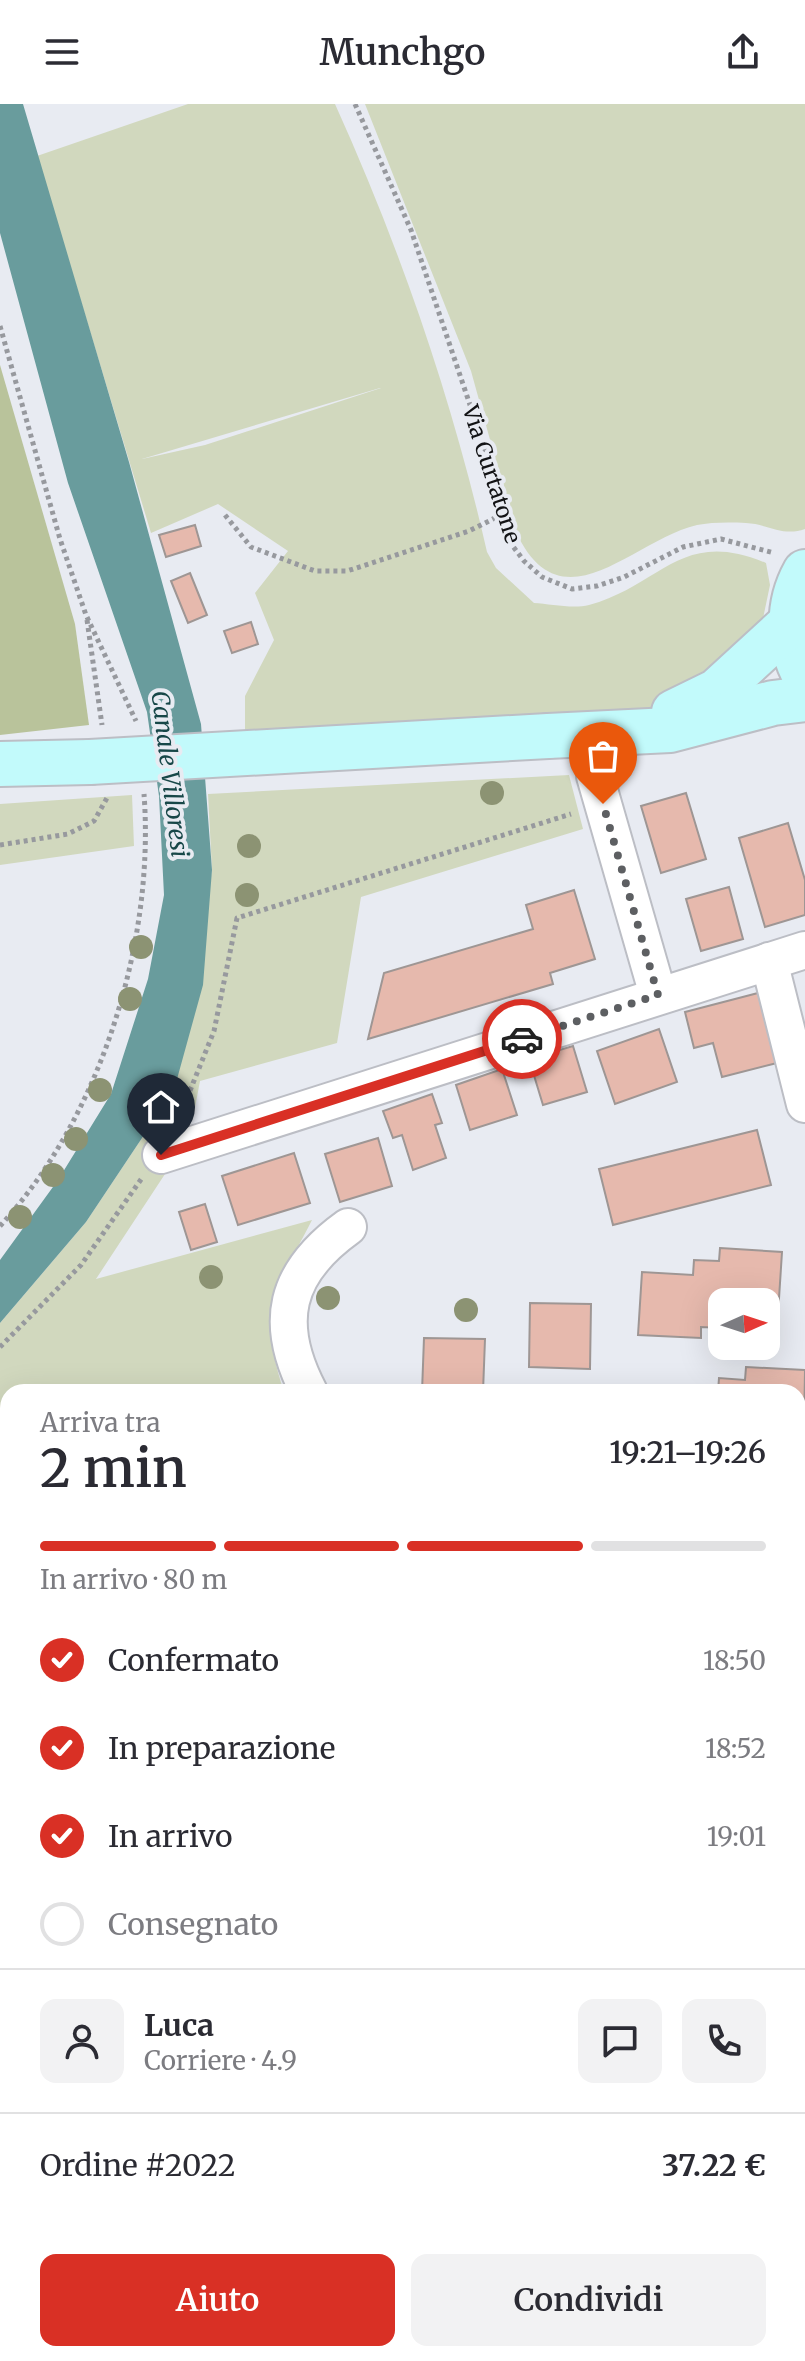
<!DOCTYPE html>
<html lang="it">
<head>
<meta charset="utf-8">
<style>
	body { margin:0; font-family:Merriweather,serif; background:#f2f2f3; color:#2b2b33; height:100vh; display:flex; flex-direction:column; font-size:30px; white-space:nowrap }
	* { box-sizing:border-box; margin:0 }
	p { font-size:26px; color:#7c7c81 }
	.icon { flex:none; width:44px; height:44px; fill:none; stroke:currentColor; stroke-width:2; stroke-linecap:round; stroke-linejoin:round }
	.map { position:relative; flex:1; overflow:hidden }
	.side { position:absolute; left:0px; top:1280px; width:806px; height:978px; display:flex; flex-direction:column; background:#fff; border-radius:24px 24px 0 0; box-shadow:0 8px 32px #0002 }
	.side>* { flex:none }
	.needle { width:52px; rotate:87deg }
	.fabs { position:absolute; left:708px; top:1184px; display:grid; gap:16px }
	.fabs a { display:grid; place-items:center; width:72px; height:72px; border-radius:16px; background:#fff; box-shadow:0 8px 32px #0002; font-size:40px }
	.pin { position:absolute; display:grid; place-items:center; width:68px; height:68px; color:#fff; margin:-82px -34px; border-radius:50% 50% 50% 0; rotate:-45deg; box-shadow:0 0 8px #0007 }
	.pin .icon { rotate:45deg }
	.courier { position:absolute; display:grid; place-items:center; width:80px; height:80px; margin:-40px; border:6px solid #d93025; border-radius:50%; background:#fff; color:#222; box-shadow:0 2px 10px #0007 }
	.summary em { font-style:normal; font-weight:600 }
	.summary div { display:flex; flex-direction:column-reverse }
	.summary { display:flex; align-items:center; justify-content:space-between; height:136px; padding:0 40px }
	h1 { font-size:52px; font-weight:600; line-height:60px }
	.bar { display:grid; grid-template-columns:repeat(4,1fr); gap:12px 8px; align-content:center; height:96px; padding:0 40px }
	.bar i { height:10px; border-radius:6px; background:#e1e1e2 }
	.bar .selected { background:#d93025 }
	.bar p { grid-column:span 4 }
	.line { display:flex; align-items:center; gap:20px; padding:0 40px; border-top:2px solid #e1e1e2 }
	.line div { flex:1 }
	.round { display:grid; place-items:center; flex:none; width:84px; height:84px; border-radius:16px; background:#f2f2f3 }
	ol { padding:0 40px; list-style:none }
	li { display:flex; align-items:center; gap:24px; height:88px }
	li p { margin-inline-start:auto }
	li .icon { padding:8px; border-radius:50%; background:#d93025; color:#fff; stroke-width:4 }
	li:last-child { color:#7c7c81 }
	li i { width:44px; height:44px; border:4px solid #e1e1e2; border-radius:50% }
	.action { display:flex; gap:16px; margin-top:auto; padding:16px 40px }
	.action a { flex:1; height:92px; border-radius:16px; background:#d93025; color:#fff; font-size:32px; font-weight:600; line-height:92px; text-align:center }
	.action a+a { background:#f2f2f3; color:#2b2b33 }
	header { display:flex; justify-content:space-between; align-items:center; height:104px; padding:0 40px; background:#fff; font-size:36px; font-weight:600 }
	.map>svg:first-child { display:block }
</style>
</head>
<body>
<header><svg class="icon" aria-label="menu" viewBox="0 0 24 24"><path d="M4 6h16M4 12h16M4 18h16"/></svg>Munchgo<svg class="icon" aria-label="share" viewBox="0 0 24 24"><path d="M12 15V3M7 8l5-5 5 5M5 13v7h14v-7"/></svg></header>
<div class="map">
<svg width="805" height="2257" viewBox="0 0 805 2257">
	<rect width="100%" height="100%" fill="#e8ebf2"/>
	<g fill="#d1d8be" fill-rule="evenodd">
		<path d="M188,0H335C400,144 452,294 487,448L496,464L534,499C550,500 573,505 589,501C662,481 681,423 766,459L770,481L761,524L669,601L609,609L245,635V592L274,536L255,489L288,447L218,400L151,429L37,52ZM381,284L205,341L142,355L380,284Z"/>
		<path d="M365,0H805V425C783,433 768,420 746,419C731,418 711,418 697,421C632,436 561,527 515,426L471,267Z"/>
		<path d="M569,671L583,725L361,793L337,939L200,977L193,1014L165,1070L96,1175L312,1116C275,1188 257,1205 284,1288H8V1612L0,1614V1219L86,1118L174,986L212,766L208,690Z"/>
		<polygon points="132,691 134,742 0,761 0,700"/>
		<polygon points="413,2250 552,2250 550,2257 385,2257"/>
	</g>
	<polygon fill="#b9c39b" points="0,261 75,520 89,621 0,631"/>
	<polygon fill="#699c9d" points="0,0 23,0 129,358 201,620 212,766 203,881 174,986 86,1118 0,1219 0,1156 58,1076 111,990 148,875 164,791 159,692 147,608 68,379 0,129"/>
	<g fill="#e6b9ad" stroke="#9e9694" stroke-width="2">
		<polygon points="195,421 201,442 166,453 159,431"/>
		<polygon points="190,469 207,511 188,519 171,477"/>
		<polygon points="251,518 258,540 232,549 224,527"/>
		<polygon points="686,689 706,755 661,769 641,702"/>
		<polygon points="788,719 805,776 805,811 765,823 739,734"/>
		<polygon points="729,783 743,835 701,847 686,795"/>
		<polygon points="574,786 595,855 550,869 553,880 368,935 384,869 533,825 526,801"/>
		<polygon points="758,889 777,959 722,973 713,939 694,944 685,908"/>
		<polygon points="659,925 677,978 615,1000 597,947"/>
		<polygon points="573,942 587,988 543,1001 529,955"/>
		<polygon points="502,965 517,1011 470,1026 456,981"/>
		<polygon points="432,990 442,1019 435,1021 446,1054 413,1066 402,1031 393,1034 383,1007"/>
		<polygon points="757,1026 771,1081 613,1121 599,1065"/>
		<polygon points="378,1034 392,1082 340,1098 325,1050"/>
		<polygon points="294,1049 310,1099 238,1121 222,1072"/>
		<polygon points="205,1100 217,1138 191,1146 179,1108"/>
		<polygon points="720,1144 782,1148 778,1210 766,1209 766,1198 722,1198 722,1224 701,1223 701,1234 638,1231 642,1168 693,1171 694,1156 719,1157"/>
		<polygon points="530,1199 591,1200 590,1265 529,1263"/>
		<polygon points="424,1234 485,1235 483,1288 422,1288"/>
		<polygon points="746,1263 805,1266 804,1328 798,1328 798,1288 718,1288 719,1274 745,1276"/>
		<polygon points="805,1402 805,1485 798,1479 798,1410"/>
		<polygon points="805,1622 805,1664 798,1634 798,1624"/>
		<polygon points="8,1635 8,1705 0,1707 0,1637"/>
		<polygon points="802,1770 805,1821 798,1823 798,1771"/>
		<polygon points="8,1779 8,1853 0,1855 0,1781"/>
		<polygon points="8,1882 8,1975 0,1977 0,1884"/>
		<polygon points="798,1896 805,1925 805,1941 798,1942"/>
		<polygon points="805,1941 805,1970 798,1973 798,1942"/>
		<polygon points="8,2001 8,2070 4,2071 0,2056 0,2003"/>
		<polygon points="805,2164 805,2193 798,2195 798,2166"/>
		<polygon points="37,2250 111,2250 113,2257 39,2257"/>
		<polygon points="704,2250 784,2250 786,2257 706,2257"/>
	</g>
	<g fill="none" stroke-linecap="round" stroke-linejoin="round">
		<g stroke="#bcbec5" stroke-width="40">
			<g id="minor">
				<polyline points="595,672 658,891"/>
				<polyline points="769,857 805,1000"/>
				<polyline points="161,1051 805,846"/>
				<path d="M309,1288C273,1219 284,1169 348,1123"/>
				<polyline points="798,1559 805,1558"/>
				<polyline points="0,1748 8,1746"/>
				<polyline points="171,2250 185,2256 214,2250"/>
				<polyline points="591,2250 593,2257"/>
			</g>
		</g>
		<g stroke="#bcbec5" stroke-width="48">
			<g id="secondary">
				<path d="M805,468C787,500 787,540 805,572"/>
				<polyline points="674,608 717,587 791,519"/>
				<polyline points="548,632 670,626 773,599 805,595"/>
				<polyline points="0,660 90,658"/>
			</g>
		</g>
		<g stroke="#97999e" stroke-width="5" stroke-dasharray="4 4" stroke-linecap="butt">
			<polyline points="355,0 411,126 496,378 509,437 524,457 542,473 572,485 597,482 624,473 683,443 721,435 774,449"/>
			<polyline points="0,222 60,435 86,511 136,617"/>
			<polyline points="225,411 251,443 315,467 347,467 469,427 503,410"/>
			<polyline points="87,516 102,621"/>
			<polyline points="0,741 68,730 94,717 107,694"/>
			<polyline points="181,1009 214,927 237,814 571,710"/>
			<path d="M0,1122C101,1013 155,837 144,690"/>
			<polyline points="0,1243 81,1161 142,1074"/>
			<polyline points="0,1478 8,1480"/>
			<polyline points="353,2257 381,2250"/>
		</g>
		<use href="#minor" stroke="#fff" stroke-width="36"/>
		<use href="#secondary" stroke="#c2fafb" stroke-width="44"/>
		<g stroke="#bcbec5" stroke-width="48" stroke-linecap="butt">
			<polyline id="secondary-bridge" points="90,658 548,632"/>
		</g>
		<use href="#secondary-bridge" stroke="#c2fafb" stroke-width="44"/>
	</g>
	<g fill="#8c9373">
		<circle cx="492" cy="689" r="12"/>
		<circle cx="249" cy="742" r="12"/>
		<circle cx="247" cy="791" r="12"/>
		<circle cx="141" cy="843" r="12"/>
		<circle cx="130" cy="895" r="12"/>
		<circle cx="100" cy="986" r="12"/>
		<circle cx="76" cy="1035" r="12"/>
		<circle cx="53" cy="1071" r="12"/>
		<circle cx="20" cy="1113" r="12"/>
		<circle cx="211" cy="1173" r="12"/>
		<circle cx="328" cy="1194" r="12"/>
		<circle cx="466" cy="1206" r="12"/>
	</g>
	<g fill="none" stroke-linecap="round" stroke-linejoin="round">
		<polyline stroke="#5d5f62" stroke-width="8" stroke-dasharray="0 14.4" points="522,935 658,891 603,700"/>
		<polyline stroke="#d93025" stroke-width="10" points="161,1051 522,935"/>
	</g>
	<g text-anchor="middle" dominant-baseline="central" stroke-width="8" stroke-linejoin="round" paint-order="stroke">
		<g font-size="22" fill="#121315" stroke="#e8ebf2">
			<text transform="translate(492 370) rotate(72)">Via Curtatone</text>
		</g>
		<g font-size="24" font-style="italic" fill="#174748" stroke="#e8ebf2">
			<text transform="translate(170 670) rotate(83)">Canale Villoresi</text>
		</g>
	</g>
</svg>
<div class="fabs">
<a><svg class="needle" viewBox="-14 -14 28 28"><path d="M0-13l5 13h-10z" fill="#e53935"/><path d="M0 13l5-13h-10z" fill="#7c7c81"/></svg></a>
</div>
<div class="pin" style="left:603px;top:700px;background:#ea580c"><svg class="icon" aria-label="bag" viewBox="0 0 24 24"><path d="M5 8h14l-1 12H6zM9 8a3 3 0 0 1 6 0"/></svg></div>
<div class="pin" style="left:161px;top:1051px;background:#1f2937"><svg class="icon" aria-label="home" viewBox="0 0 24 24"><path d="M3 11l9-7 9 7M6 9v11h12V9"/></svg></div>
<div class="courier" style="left:522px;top:935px"><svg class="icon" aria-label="car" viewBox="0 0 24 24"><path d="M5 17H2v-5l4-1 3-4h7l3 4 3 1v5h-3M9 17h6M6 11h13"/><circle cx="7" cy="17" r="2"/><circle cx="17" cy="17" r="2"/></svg></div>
<section class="side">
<div class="summary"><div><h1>2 min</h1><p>Arriva tra</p></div><em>19:21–19:26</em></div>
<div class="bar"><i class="selected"></i><i class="selected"></i><i class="selected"></i><i></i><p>In arrivo · 80 m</p></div>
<ol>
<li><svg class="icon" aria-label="check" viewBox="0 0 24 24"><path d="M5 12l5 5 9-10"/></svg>Confermato<p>18:50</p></li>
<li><svg class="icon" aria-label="check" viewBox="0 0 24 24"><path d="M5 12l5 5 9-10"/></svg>In preparazione<p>18:52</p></li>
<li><svg class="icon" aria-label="check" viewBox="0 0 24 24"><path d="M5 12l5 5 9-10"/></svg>In arrivo<p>19:01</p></li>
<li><i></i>Consegnato</li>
</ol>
<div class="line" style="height:144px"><a class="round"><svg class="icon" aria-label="person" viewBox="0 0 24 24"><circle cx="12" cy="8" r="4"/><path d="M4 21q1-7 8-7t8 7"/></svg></a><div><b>Luca</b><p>Corriere · 4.9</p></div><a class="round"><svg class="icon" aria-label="chat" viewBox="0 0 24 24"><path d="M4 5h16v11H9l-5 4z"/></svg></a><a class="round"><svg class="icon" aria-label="phone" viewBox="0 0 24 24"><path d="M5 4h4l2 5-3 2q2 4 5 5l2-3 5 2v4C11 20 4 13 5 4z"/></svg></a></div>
<div class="line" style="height:104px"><div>Ordine #2022</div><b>37.22 €</b></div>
<div class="action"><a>Aiuto</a><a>Condividi</a></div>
</section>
</div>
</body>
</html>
